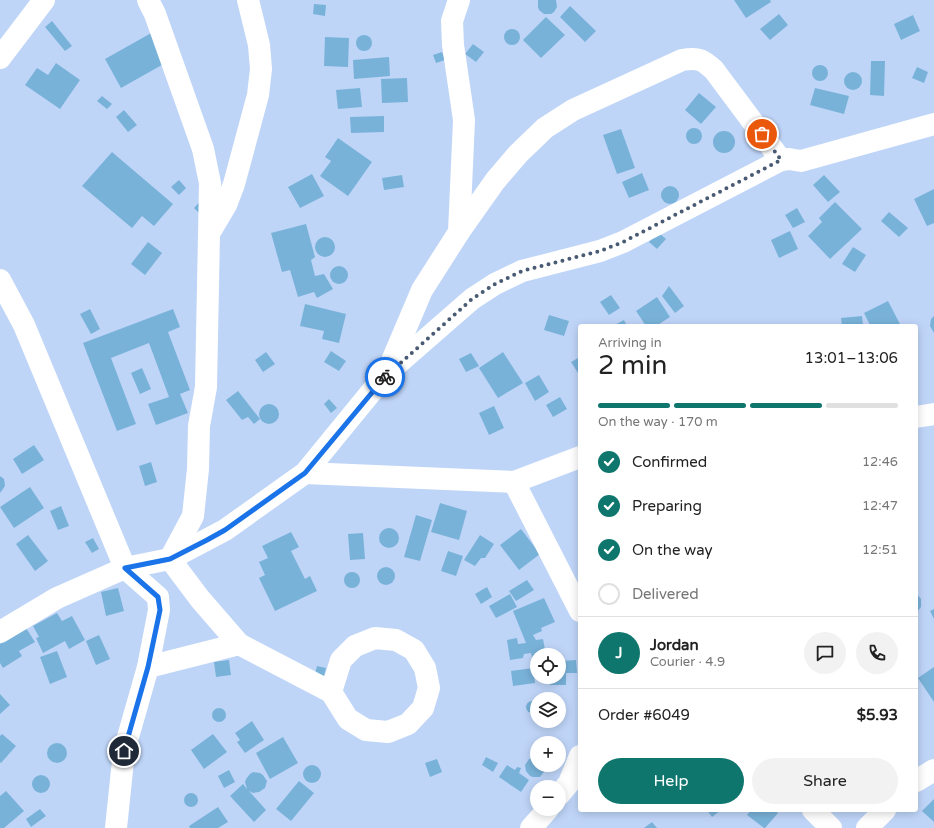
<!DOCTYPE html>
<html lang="en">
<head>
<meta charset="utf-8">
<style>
	body { margin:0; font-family:"Varela Round",sans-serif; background:#f2f2f2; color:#222; height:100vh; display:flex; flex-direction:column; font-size:15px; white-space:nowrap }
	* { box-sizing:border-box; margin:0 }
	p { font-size:13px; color:#767676 }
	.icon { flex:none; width:22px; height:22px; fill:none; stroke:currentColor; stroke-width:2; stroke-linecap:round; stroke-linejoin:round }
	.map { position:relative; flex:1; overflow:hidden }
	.drawer { position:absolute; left:578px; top:324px; width:340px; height:488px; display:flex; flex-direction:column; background:#fff; border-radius:4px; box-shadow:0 2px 10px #0003 }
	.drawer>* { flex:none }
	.buttons { position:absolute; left:530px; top:648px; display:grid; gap:8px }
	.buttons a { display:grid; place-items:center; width:36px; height:36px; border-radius:50%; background:#fff; box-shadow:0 2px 10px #0003; font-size:20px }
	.pin { position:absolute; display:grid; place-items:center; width:34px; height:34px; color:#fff; margin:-17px; border:2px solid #fff; border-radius:50%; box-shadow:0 1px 4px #0007 }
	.courier { position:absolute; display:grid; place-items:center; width:40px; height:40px; margin:-20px; border:3px solid #1a73e8; border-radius:50%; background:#fff; color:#222; box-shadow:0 1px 5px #0007 }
	.overview em { font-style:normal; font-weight:600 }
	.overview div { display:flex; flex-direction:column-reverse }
	.overview { display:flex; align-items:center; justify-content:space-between; height:68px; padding:0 20px }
	h1 { font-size:26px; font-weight:600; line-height:30px }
	.bar { display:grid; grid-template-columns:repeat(4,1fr); gap:6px 4px; align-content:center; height:48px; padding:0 20px }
	.bar i { height:5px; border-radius:3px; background:#e0e0e0 }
	.bar .selected { background:#0f766e }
	.bar p { grid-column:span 4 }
	.line { display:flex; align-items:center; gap:10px; padding:0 20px; border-top:1px solid #e0e0e0 }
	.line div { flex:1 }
	.round { display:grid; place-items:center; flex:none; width:42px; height:42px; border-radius:21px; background:#f2f2f2 }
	ol { padding:0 20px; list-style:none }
	li { display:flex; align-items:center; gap:12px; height:44px }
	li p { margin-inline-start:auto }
	li .icon { padding:4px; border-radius:50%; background:#0f766e; color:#fff; stroke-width:4 }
	li:last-child { color:#767676 }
	li i { width:22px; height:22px; border:2px solid #e0e0e0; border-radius:50% }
	.primary-button { display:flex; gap:8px; margin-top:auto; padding:8px 20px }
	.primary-button a { flex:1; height:46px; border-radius:24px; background:#0f766e; color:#fff; font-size:16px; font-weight:600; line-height:46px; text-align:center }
	.primary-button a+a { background:#f2f2f2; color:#222 }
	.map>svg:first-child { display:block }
</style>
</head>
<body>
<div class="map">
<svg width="934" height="828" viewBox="0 0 934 828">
	<rect width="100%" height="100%" fill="#bfd5f8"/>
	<g fill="#79b2d9">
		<polygon points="538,0 556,0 557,7 554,12 551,14 544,14 539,10 538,7"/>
		<polygon points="734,0 770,0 771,2 746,18"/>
		<polygon points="314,4 326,5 325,16 313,14"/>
		<polygon points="570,6 596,31 585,42 560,17"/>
		<polygon points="779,14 788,25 770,40 760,29"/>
		<polygon points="913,15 920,31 901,40 894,24"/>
		<polygon points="546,17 565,35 541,58 523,40"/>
		<polygon points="52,21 72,46 65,51 45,27"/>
		<circle cx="512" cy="37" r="8"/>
		<polygon points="153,32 169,61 121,88 105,59"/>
		<circle cx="364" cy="43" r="8"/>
		<polygon points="325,37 349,38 348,67 324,66"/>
		<polygon points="473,44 484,52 476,62 465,54"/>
		<polygon points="442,52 445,60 436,63 433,55"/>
		<polygon points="389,57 390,76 354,79 353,60"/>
		<polygon points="871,61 885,61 884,96 870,95"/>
		<polygon points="56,63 80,80 60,109 25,85 37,68 48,75"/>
		<circle cx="820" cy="73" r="8"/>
		<polygon points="917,67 928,72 924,83 912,78"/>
		<circle cx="853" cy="81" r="9"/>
		<polygon points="407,78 408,102 382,103 381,79"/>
		<polygon points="360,88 362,107 338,109 336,90"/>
		<polygon points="815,88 849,96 844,114 810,105"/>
		<polygon points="699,93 716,107 701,124 685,110"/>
		<polygon points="102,96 112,104 107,109 97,101"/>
		<polygon points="124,110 137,125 128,132 116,117"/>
		<polygon points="384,116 384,132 351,133 350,117"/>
		<circle cx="694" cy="136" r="8"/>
		<polygon points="621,129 635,168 617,174 603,135"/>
		<circle cx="724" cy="142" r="11"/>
		<polygon points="338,138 372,162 348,196 320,176 331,161 325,157"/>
		<polygon points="112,152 173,204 154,226 142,216 132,228 82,186"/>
		<polygon points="642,173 649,190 629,198 622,182"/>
		<polygon points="312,174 324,196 300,208 288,187"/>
		<polygon points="402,175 404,187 384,190 382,178"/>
		<polygon points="824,175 840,192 828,202 813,185"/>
		<polygon points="179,180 186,188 179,195 171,187"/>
		<circle cx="670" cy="195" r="9"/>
		<polygon points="934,189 934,223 927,226 914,199"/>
		<polygon points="203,198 200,214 194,208"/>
		<polygon points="835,202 862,229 830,259 808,236 822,222 819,218"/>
		<polygon points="797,208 805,222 793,228 785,215"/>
		<polygon points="889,212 908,228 899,237 881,221"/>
		<polygon points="306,224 315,257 311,260 315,276 324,274 333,289 317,298 314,292 298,297 290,270 282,272 271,233"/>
		<polygon points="790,231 798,249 779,258 771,240"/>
		<polygon points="658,232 666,239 657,249 649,242"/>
		<circle cx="325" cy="247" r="10"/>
		<polygon points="148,242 162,253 145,275 131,264"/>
		<polygon points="853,247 866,255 855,272 842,264"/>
		<circle cx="339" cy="275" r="9"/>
		<polygon points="669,286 684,306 675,313 662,296"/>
		<polygon points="611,295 620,308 609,315 600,302"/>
		<polygon points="657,297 670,317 656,326 646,326 636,311"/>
		<polygon points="888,301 901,326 867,326 870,325 864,313"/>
		<polygon points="305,304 346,314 339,343 322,339 324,331 300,326"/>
		<polygon points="90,309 100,329 91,334 80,314"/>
		<polygon points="173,309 180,327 168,332 190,390 180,394 188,413 156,425 148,404 169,397 149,343 111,358 136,424 117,431 83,343"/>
		<polygon points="549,315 569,321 564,336 544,330"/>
		<polygon points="862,316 863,326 842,326 841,318"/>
		<polygon points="934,316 934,333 930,326 931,319"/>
		<polygon points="624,320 627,326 613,326"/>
		<polygon points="331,351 346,361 339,371 324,362"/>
		<polygon points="266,352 275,364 263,372 255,360"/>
		<polygon points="503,352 523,383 498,398 479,368"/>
		<polygon points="471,353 479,366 466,372 459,359"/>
		<polygon points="580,357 580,376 571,362"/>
		<polygon points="142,368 151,389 140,394 131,373"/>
		<polygon points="539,375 549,392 535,401 525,383"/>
		<polygon points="238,391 260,419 254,424 248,417 242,420 226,400"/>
		<polygon points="560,397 567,409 553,417 546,405"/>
		<polygon points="329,399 337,408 331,413 324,404"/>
		<circle cx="269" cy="414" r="10"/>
		<polygon points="494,406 504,428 489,435 479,413"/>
		<polygon points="34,445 44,460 22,474 13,459"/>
		<polygon points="151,462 157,482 145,486 139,466"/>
		<polygon points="0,476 4,479 5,486 0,493"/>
		<polygon points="30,487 44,508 14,528 0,507"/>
		<polygon points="440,503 467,511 459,540 431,532"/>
		<polygon points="61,506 69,526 58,530 50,511"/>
		<polygon points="416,515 432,520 420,561 404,557"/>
		<circle cx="389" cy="538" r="10"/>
		<polygon points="521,529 540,554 519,570 500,545"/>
		<polygon points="291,532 299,547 291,551 305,579 310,576 317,591 275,611 259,578 265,575 259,562 268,558 262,546"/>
		<polygon points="363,533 365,559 350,560 348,534"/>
		<polygon points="28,535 48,561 35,571 16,544"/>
		<polygon points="480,535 494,544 485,558 481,558 475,566 464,560"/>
		<polygon points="93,538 99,549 92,553 85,542"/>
		<polygon points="448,551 463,556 456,576 441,571"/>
		<circle cx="386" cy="576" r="9"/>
		<circle cx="352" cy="580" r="8"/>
		<polygon points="527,580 534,590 516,601 509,591"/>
		<polygon points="487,587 492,597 481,604 475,594"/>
		<polygon points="118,588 124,611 106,616 101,592"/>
		<polygon points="916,593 921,599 921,607 916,613"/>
		<polygon points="510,594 517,607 496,618 489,606"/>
		<polygon points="544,598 555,622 541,628 542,631 533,635 536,640 543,639 546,655 537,655 537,657 532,658 531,653 524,654 523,658 510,660 507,640 517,638 518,644 526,643 513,611"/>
		<polygon points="934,609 934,619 930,611"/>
		<polygon points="57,613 62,621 72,616 85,640 69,649 65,641 43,653 36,638 39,637 33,626"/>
		<polygon points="26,628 35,642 19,651 22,656 3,668 0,663 0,644"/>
		<polygon points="99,635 110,659 96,665 86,641"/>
		<polygon points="57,651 67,677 50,684 40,657"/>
		<polygon points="229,660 231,675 216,677 214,662"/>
		<polygon points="576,660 577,673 566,673 566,685 550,685 550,677 559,677 559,661"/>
		<polygon points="317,666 326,668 323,680 314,678"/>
		<polygon points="934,667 934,702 918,678"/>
		<polygon points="533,668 535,683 513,686 511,671"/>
		<polygon points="0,694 10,705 0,714"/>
		<circle cx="532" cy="707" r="6"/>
		<circle cx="219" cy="715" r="7"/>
		<polygon points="252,721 264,740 245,753 237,742 240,740 235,733"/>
		<polygon points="2,734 16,746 1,763 0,762 0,736"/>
		<polygon points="213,734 227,752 204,769 191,750"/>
		<polygon points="283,737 298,763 270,779 256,753"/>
		<circle cx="57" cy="753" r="10"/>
		<polygon points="486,757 498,763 493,772 482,765"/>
		<polygon points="537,757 537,765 545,765 546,769 540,777 533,777 530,776 526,771 525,765 529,759"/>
		<polygon points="437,759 442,772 430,777 425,763"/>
		<polygon points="507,765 515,770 517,767 521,768 519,773 529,780 521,792 499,777"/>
		<circle cx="312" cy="774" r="9"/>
		<polygon points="229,770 235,782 224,788 218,776"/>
		<polygon points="253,772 260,773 263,775 267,781 265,788 259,792 253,793 249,791 266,810 254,822 230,796 243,784 247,789 245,782 246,779 250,774"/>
		<circle cx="41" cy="784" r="9"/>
		<polygon points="299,781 314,793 291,821 276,809"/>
		<polygon points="6,791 24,811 4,828 0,828 0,796"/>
		<circle cx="191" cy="800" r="7"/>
		<polygon points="934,799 934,822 922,811"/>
		<polygon points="218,807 228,822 218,828 190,828 189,826"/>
		<polygon points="40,809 46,816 31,827 26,819"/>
		<polygon points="707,810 721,810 712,817"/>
		<polygon points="751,810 774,810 778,813 765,828 764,828 747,815"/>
		<polygon points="652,822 657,828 644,828"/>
	</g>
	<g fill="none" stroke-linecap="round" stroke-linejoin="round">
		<g stroke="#fff" stroke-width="22">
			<polyline points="148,0 155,14 203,149 210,183 206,387 199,426 198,469 193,516 170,559 200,599 239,644 331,692 348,719 366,730 388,732 408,724 423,708 429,688 425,668 414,650 396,640 375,638 355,646 341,660 331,692"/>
			<polyline points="0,58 44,0"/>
			<polyline points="210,232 226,205 234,184 258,95 261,69 259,45 248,0"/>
			<path d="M459,232L495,181L518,154L545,128L573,110L682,60C699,57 703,60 714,70L781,160"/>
			<polyline points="0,280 24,325 125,568 158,597 159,610 148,667 124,751 116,828"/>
			<polyline points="388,370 422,290 459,232 464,120 453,45 452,21 459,0"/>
			<polyline points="916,417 934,414"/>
			<polyline points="305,473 514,482 580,457"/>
			<polyline points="514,482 580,611"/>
			<polyline points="0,632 57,598 125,568 170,559 225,530 305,473 386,374 472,299 495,284 522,271 600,251 623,242 781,160 789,159 801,161 934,124"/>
			<polyline points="148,667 239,644"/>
			<polyline points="916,781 934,770"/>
			<polyline points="559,795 569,783 580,756"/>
			<polyline points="813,810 831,828"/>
			<polyline points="531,828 548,809"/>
			<polyline points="867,828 885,810"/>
		</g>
	</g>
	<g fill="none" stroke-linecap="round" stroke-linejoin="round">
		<polyline stroke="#495a73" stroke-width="4" stroke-dasharray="0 7.2" points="385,377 472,299 495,284 522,271 600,251 623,242 781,160 762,134"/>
		<polyline stroke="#1a73e8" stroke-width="5" points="124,751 148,667 160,610 158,597 125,568 170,559 207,540 225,530 305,473 385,377"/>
	</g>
</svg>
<div class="buttons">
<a><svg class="icon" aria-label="locate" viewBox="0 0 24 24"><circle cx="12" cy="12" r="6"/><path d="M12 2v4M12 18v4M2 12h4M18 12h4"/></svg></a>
<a><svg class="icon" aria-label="layers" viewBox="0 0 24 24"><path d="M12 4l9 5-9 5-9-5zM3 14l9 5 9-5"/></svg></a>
<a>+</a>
<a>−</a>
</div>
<div class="pin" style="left:762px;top:134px;background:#ea580c"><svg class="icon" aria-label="bag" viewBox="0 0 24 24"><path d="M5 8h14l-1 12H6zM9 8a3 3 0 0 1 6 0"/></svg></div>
<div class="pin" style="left:124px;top:751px;background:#1f2937"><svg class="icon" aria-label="home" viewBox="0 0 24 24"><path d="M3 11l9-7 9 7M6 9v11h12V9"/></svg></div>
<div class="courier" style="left:385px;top:377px"><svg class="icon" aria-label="bike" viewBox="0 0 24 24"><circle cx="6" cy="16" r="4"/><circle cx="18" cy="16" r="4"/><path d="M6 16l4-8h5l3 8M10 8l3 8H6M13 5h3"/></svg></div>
<section class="drawer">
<div class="overview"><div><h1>2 min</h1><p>Arriving in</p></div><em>13:01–13:06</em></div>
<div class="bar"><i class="selected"></i><i class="selected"></i><i class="selected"></i><i></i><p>On the way · 170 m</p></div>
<ol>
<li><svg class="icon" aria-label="check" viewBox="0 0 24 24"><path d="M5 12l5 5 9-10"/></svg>Confirmed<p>12:46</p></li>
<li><svg class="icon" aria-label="check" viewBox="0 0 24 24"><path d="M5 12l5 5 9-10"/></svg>Preparing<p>12:47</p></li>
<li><svg class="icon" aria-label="check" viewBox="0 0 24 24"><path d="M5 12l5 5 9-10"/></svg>On the way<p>12:51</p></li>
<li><i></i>Delivered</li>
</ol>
<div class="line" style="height:72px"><b class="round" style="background:#0f766e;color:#fff">J</b><div><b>Jordan</b><p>Courier · 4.9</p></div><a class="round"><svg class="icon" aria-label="chat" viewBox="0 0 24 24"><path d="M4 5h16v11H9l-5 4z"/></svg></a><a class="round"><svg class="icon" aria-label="phone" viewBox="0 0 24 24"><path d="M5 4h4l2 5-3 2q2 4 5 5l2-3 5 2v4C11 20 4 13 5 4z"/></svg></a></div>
<div class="line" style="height:52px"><div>Order #6049</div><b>$5.93</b></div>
<div class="primary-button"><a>Help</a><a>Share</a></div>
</section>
</div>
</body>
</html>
